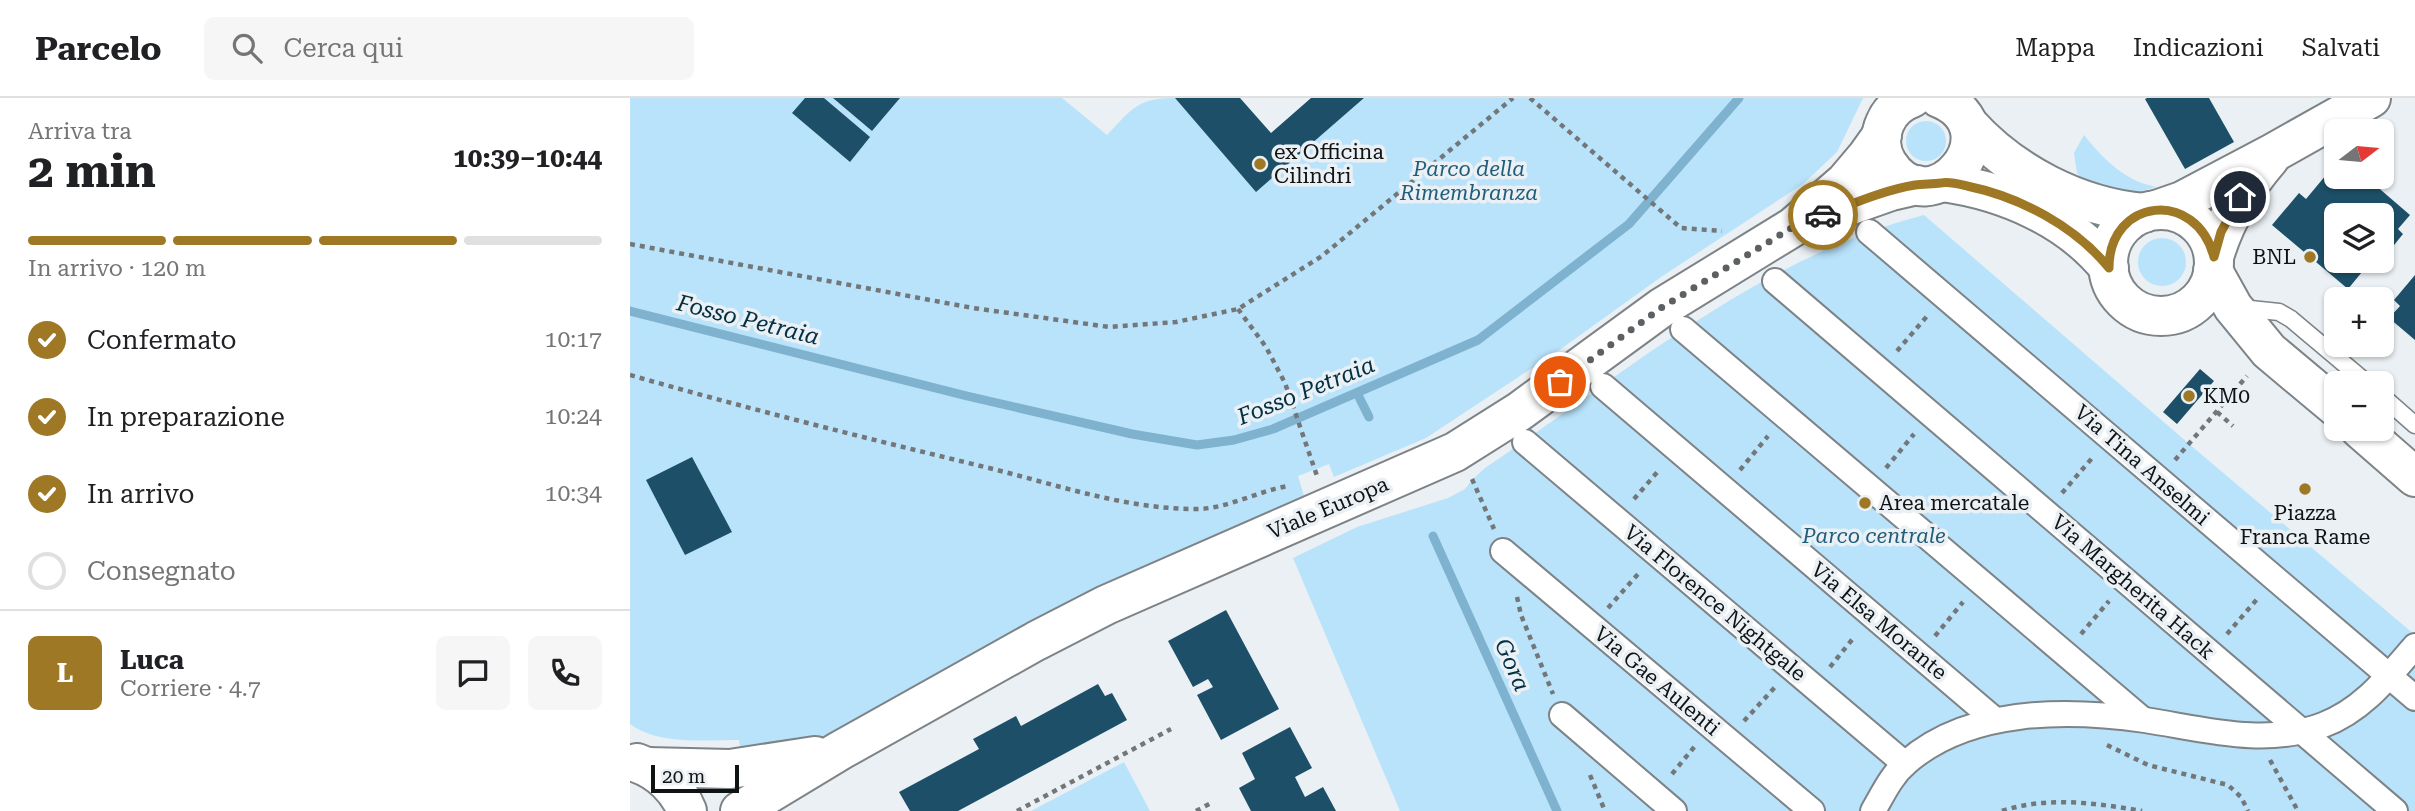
<!DOCTYPE html>
<html lang="it">
<head>
<meta charset="utf-8">
<style>
	body { margin:0; font-family:"Roboto Serif",serif; background:#f6f6f6; color:#202124; height:100vh; display:flex; flex-direction:column; font-size:26px; white-space:nowrap }
	* { box-sizing:border-box; margin:0 }
	p { font-size:23px; color:#757577 }
	.icon { flex:none; width:38px; height:38px; fill:none; stroke:currentColor; stroke-width:2; stroke-linecap:round; stroke-linejoin:round }
	.map { position:relative; flex:1; overflow:hidden }
	.drawer { display:flex; flex-direction:column; background:#fff; width:630px }
	.drawer>* { flex:none }
	.needle { width:46px; rotate:74deg }
	.fabs { position:absolute; left:1694px; top:21px; display:grid; gap:14px }
	.fabs a { display:grid; place-items:center; width:70px; height:70px; border-radius:10px; background:#fff; box-shadow:0 2px 5px #0004; font-size:35px }
	.scale { position:absolute; left:21px; bottom:18px; width:88px; box-sizing:border-box; padding-left:7px; border:4px solid #101314; border-top:0; font-size:19px; line-height:24px; white-space:nowrap; color:#101314; -webkit-text-stroke:5px #eaf0f4; paint-order:stroke }
	.pin { position:absolute; display:grid; place-items:center; width:60px; height:60px; color:#fff; margin:-30px; border:4px solid #fff; border-radius:50%; box-shadow:0 2px 7px #0007 }
	.courier { position:absolute; display:grid; place-items:center; width:70px; height:70px; margin:-35px; border:5px solid #9f7825; border-radius:50%; background:#fff; color:#222; box-shadow:0 2px 9px #0007 }
	.overview em { font-style:normal; font-weight:700 }
	.overview div { display:flex; flex-direction:column-reverse }
	.overview { display:flex; align-items:center; justify-content:space-between; height:119px; padding:0 28px }
	h1 { font-size:46px; font-weight:700; line-height:52px }
	.bar { display:grid; grid-template-columns:repeat(4,1fr); gap:10px 7px; align-content:center; height:84px; padding:0 28px }
	.bar i { height:9px; border-radius:5px; background:#e0e0e0 }
	.bar .on { background:#9f7825 }
	.bar p { grid-column:span 4 }
	.line { display:flex; align-items:center; gap:18px; padding:0 28px; border-top:2px solid #e0e0e0 }
	.line div { flex:1 }
	.round { display:grid; place-items:center; flex:none; width:74px; height:74px; border-radius:10px; background:#f6f6f6 }
	ol { padding:0 28px; list-style:none }
	li { display:flex; align-items:center; gap:21px; height:77px }
	li p { margin-inline-start:auto }
	li .icon { padding:7px; border-radius:50%; background:#9f7825; color:#fff; stroke-width:4 }
	li:last-child { color:#757577 }
	li i { width:38px; height:38px; border:4px solid #e0e0e0; border-radius:50% }
	header { display:flex; align-items:center; gap:42px; box-sizing:border-box; height:98px; padding:0 35px; background:#fff; border-bottom:2px solid #e0e0e0 }
	header strong { font-size:33px }
	nav { display:flex; gap:38px; margin-inline-start:auto; font-size:24px }
	.search { width:490px; height:63px; background:#f6f6f6; display:flex; align-items:center; gap:18px; box-sizing:border-box; padding:0 24px; border-radius:10px; color:#757577; font-size:26px }
	main { display:flex; flex:1; min-height:0 }
	.map>svg:first-child { display:block }
</style>
</head>
<body>
<header>
<strong>Parcelo</strong>
<div class="search"><svg class="icon" aria-label="search" viewBox="0 0 24 24"><circle cx="10" cy="10" r="6"/><path d="M15 15l6 6"/></svg>Cerca qui</div>
<nav><a>Mappa</a><a>Indicazioni</a><a>Salvati</a></nav>
</header>
<main>
<section class="drawer">
<div class="overview"><div><h1>2 min</h1><p>Arriva tra</p></div><em>10:39–10:44</em></div>
<div class="bar"><i class="on"></i><i class="on"></i><i class="on"></i><i></i><p>In arrivo · 120 m</p></div>
<ol>
<li><svg class="icon" aria-label="check" viewBox="0 0 24 24"><path d="M5 12l5 5 9-10"/></svg>Confermato<p>10:17</p></li>
<li><svg class="icon" aria-label="check" viewBox="0 0 24 24"><path d="M5 12l5 5 9-10"/></svg>In preparazione<p>10:24</p></li>
<li><svg class="icon" aria-label="check" viewBox="0 0 24 24"><path d="M5 12l5 5 9-10"/></svg>In arrivo<p>10:34</p></li>
<li><i></i>Consegnato</li>
</ol>
<div class="line" style="height:126px"><b class="round" style="background:#9f7825;color:#fff">L</b><div><b>Luca</b><p>Corriere · 4.7</p></div><a class="round"><svg class="icon" aria-label="chat" viewBox="0 0 24 24"><path d="M4 5h16v11H9l-5 4z"/></svg></a><a class="round"><svg class="icon" aria-label="phone" viewBox="0 0 24 24"><path d="M5 4h4l2 5-3 2q2 4 5 5l2-3 5 2v4C11 20 4 13 5 4z"/></svg></a></div>
</section>
<div class="map">
<svg width="1785" height="713" viewBox="0 0 1785 713">
	<rect width="100%" height="100%" fill="#eaf0f4"/>
	<g fill="#b9e3fb">
		<path d="M0,0H432L477,37C502,11 507,0 545,0L626,93L734,0H1233L1207,54L1173,86L1031,179L928,253L796,340L704,379L699,366L668,378L674,398L481,484L203,637L169,648L111,657L109,642C75,642 28,647 0,626Z"/>
		<circle cx="1296" cy="43" r="20"/>
		<path d="M1454,37C1473,61 1496,84 1527,89L1499,96L1454,84L1447,75L1444,55Z"/>
		<path d="M1294,117L1565,351L1785,537V713H770L663,460L727,429L818,400L835,391L841,383L855,370C995,276 1128,160 1294,117Z"/>
		<circle cx="1532" cy="164" r="24"/>
		<polygon points="494,664 520,713 401,713"/>
	</g>
	<g fill="none" stroke-linecap="round" stroke-linejoin="round">
		<g stroke="#7fb2ce" stroke-width="9">
			<polyline points="0,213 337,298 502,336 567,347 604,342 643,331 848,242 999,126 1109,0"/>
			<polyline points="727,295 739,319"/>
			<polyline points="803,438 927,713"/>
		</g>
	</g>
	<g fill="#1d5068">
		<polygon points="175,0 194,0 240,39 220,64 162,15"/>
		<polygon points="203,0 270,0 242,33"/>
		<polygon points="545,0 610,0 641,35 681,0 734,0 626,94"/>
		<polygon points="1517,0 1579,0 1604,44 1555,71 1515,1"/>
		<polygon points="1706,65 1706,79 1739,79 1737,80 1780,117 1768,131 1773,136 1760,152 1752,145 1752,117 1706,117 1706,163 1741,163 1718,191 1642,127 1669,95 1676,101"/>
		<polygon points="1785,177 1785,242 1759,220 1770,208 1764,202"/>
		<polygon points="1570,271 1584,283 1547,326 1533,314"/>
		<polygon points="62,359 102,434 55,457 16,382"/>
		<polygon points="596,512 649,611 591,642 567,597 583,589 578,581 563,589 538,543"/>
		<polygon points="468,586 475,598 482,595 497,622 328,713 280,713 269,694 349,651 343,641 386,618 391,628"/>
		<polygon points="660,629 682,670 665,679 675,699 693,689 706,713 621,713 609,690 625,681 612,655"/>
	</g>
	<g fill="none" stroke-linecap="round" stroke-linejoin="round">
		<g stroke="#7d8386" stroke-width="19">
			<g id="service">
				<polyline points="1611,210 1649,214 1661,221 1737,285"/>
				<polyline points="1752,298 1785,327"/>
			</g>
		</g>
		<g stroke="#7d8386" stroke-width="28">
			<g id="pedestrian">
				<polyline points="1239,134 1785,600"/>
				<polyline points="1145,183 1765,713"/>
				<polyline points="1053,231 1512,621"/>
				<polyline points="973,288 1365,622"/>
				<polyline points="895,344 1275,666"/>
				<polyline points="873,453 1182,713"/>
				<polyline points="932,617 1044,713"/>
				<path d="M1243,713C1253,696 1261,678 1276,665C1338,610 1438,611 1515,622C1574,631 1635,649 1693,627C1733,612 1758,579 1785,548"/>
			</g>
		</g>
		<g stroke="#7d8386" stroke-width="42">
			<g id="secondary">
				<path d="M1282,0C1270,4 1260,13 1255,25C1249,38 1250,54 1258,66C1301,133 1387,32 1309,0"/>
				<path d="M1338,26C1382,75 1448,109 1514,115"/>
				<path d="M1313,84C1375,93 1439,120 1479,170"/>
				<polyline points="1526,112 1552,103 1643,55 1741,0"/>
				<circle cx="1531" cy="165" r="53"/>
				<polyline points="1187,119 1261,93 1287,87"/>
				<path d="M1584,159C1595,121 1614,90 1640,60"/>
				<polyline points="1583,173 1603,209 1639,253 1706,309"/>
				<polyline points="1730,331 1785,379"/>
				<path d="M7,665C30,673 48,691 57,713"/>
				<polyline points="18,669 100,671 185,658"/>
				<polyline points="110,713 211,652 406,543 476,507 825,354 890,313 1031,210 1163,129 1215,84 1237,58 1252,37"/>
			</g>
		</g>
		<g stroke="#73777a" stroke-width="4.5" stroke-dasharray="5 5" stroke-linecap="butt">
			<polyline points="900,0 1051,130 1092,133"/>
			<polyline points="0,146 343,210 479,229 546,224 608,211 692,158 883,0"/>
			<polyline points="608,211 636,249 655,285 687,378"/>
			<polyline points="1267,253 1298,217"/>
			<path d="M0,277C119,311 239,341 359,370C428,387 495,411 566,411C597,411 628,393 658,388"/>
			<polyline points="1587,314 1603,328"/>
			<polyline points="1545,362 1617,278"/>
			<polyline points="1256,370 1284,336"/>
			<polyline points="1110,372 1138,338"/>
			<polyline points="842,381 864,431"/>
			<polyline points="1432,395 1463,359"/>
			<polyline points="1004,401 1030,371"/>
			<polyline points="887,499 891,517 923,596"/>
			<polyline points="978,510 1009,475"/>
			<polyline points="1451,536 1479,503"/>
			<polyline points="1597,536 1628,500"/>
			<polyline points="1305,538 1333,504"/>
			<polyline points="1200,569 1225,538"/>
			<polyline points="1114,623 1146,588"/>
			<polyline points="1477,647 1518,667 1598,687 1611,699 1618,713"/>
			<polyline points="1640,662 1668,713"/>
			<polyline points="1042,676 1065,648"/>
			<polyline points="960,677 975,713"/>
			<polyline points="387,713 541,631"/>
			<polyline points="566,713 581,705"/>
			<path d="M1372,713C1417,698 1466,705 1512,713"/>
		</g>
		<use href="#service" stroke="#fff" stroke-width="16"/>
		<use href="#pedestrian" stroke="#fff" stroke-width="24"/>
		<use href="#secondary" stroke="#fff" stroke-width="38"/>
	</g>
	<g fill="none" stroke-linecap="round" stroke-linejoin="round">
		<polyline stroke="#5c6062" stroke-width="7" stroke-dasharray="0 12.6" points="930,284 1031,210 1163,129 1193,117"/>
		<path stroke="#9f7825" stroke-width="9" d="M1193,117C1222,106 1254,92 1285,87C1293,86 1302,86 1311,85C1319,83 1329,86 1337,88C1390,99 1445,128 1479,170C1479,100 1566,90 1584,159L1591,134L1610,99"/>
	</g>
	<g fill="#9f7825" stroke="#eaf0f4" stroke-width="2.5">
		<circle cx="630" cy="66" r="7"/>
		<circle cx="1680" cy="159" r="7"/>
		<circle cx="1559" cy="298" r="7"/>
		<circle cx="1675" cy="391" r="7"/>
		<circle cx="1235" cy="405" r="7"/>
	</g>
	<g text-anchor="middle" dominant-baseline="central" stroke-width="7" stroke-linejoin="round" paint-order="stroke">
		<g font-size="21" fill="#101314" stroke="#eaf0f4" text-anchor="start">
			<text x="644" y="54">ex Officina<tspan x="644" dy="24">Cilindri</tspan></text>
			<text x="1666" y="159" text-anchor="end">BNL</text>
			<text x="1573" y="298">KM0</text>
			<text x="1249" y="405">Area mercatale</text>
			<text x="1675" y="415" text-anchor="middle">Piazza<tspan x="1675" dy="24">Franca Rame</tspan></text>
		</g>
		<g font-size="21" font-style="italic" fill="#205e7b" stroke="#eaf0f4">
			<text x="839" y="71">Parco della<tspan x="839" dy="24">Rimembranza</tspan></text>
			<text x="1244" y="438">Parco centrale</text>
		</g>
		<g font-size="21" fill="#101314" stroke="#eaf0f4">
			<text transform="translate(1512 367) rotate(41)">Via Tina Anselmi</text>
			<text transform="translate(698 410) rotate(-23)">Viale Europa</text>
			<text transform="translate(1503 489) rotate(41)">Via Margherita Hack</text>
			<text transform="translate(1085 505) rotate(40)">Via Florence Nightgale</text>
			<text transform="translate(1249 523) rotate(40)">Via Elsa Morante</text>
			<text transform="translate(1027 583) rotate(40)">Via Gae Aulenti</text>
		</g>
		<g font-size="23" font-style="italic" fill="#012f43" stroke="#eaf0f4">
			<text transform="translate(118 222) rotate(14)">Fosso Petraia</text>
			<text transform="translate(676 293) rotate(-22)">Fosso Petraia</text>
			<text transform="translate(882 567) rotate(66)">Gora</text>
		</g>
	</g>
</svg>
<div class="fabs">
<a><svg class="needle" viewBox="-14 -14 28 28"><path d="M0-13l5 13h-10z" fill="#e53935"/><path d="M0 13l5-13h-10z" fill="#757577"/></svg></a>
<a><svg class="icon" aria-label="layers" viewBox="0 0 24 24"><path d="M12 4l9 5-9 5-9-5zM3 14l9 5 9-5"/></svg></a>
<a>+</a>
<a>−</a>
</div>
<div class="scale">20 m</div>
<div class="pin" style="left:930px;top:284px;background:#ea580c"><svg class="icon" aria-label="bag" viewBox="0 0 24 24"><path d="M5 8h14l-1 12H6zM9 8a3 3 0 0 1 6 0"/></svg></div>
<div class="pin" style="left:1610px;top:99px;background:#1f2937"><svg class="icon" aria-label="home" viewBox="0 0 24 24"><path d="M3 11l9-7 9 7M6 9v11h12V9"/></svg></div>
<div class="courier" style="left:1193px;top:117px"><svg class="icon" aria-label="car" viewBox="0 0 24 24"><path d="M5 17H2v-5l4-1 3-4h7l3 4 3 1v5h-3M9 17h6M6 11h13"/><circle cx="7" cy="17" r="2"/><circle cx="17" cy="17" r="2"/></svg></div>
</div>
</main>
</body>
</html>
